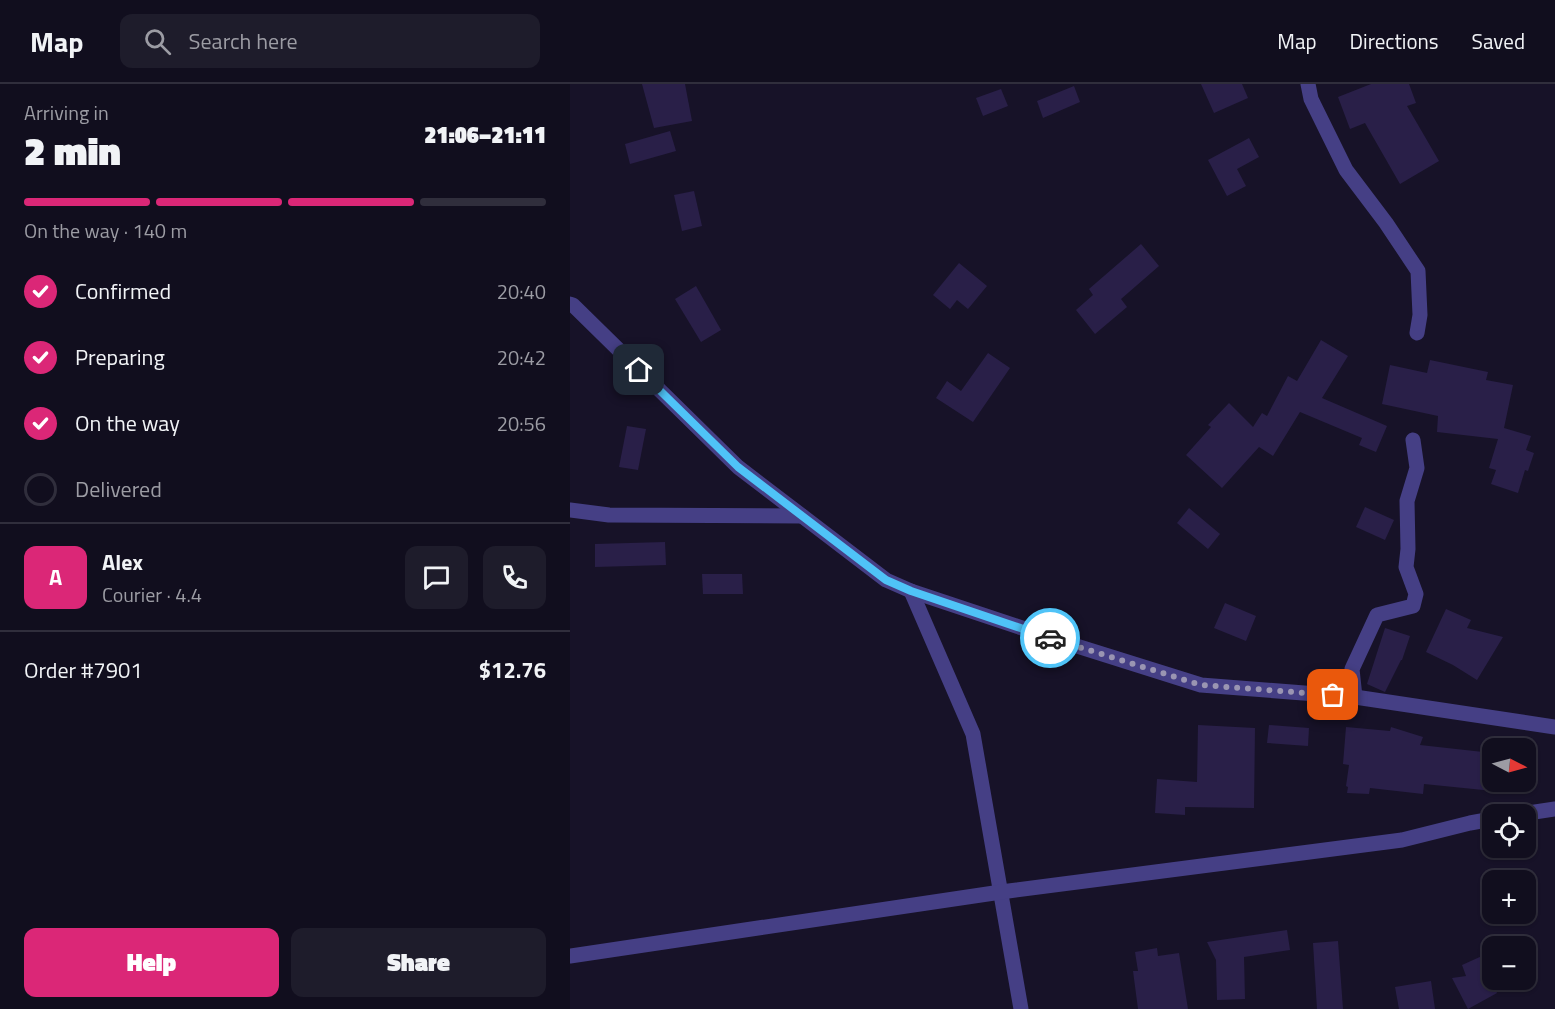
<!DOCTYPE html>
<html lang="en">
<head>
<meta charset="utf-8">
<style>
	body { margin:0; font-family:"Titillium Web",sans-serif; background:#1e1c2b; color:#f1f3f6; height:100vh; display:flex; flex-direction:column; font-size:22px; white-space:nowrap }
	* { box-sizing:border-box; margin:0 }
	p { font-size:20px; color:#9c9ca4 }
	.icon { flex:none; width:33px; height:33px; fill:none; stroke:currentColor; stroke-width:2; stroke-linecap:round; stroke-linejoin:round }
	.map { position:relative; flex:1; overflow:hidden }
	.panel { display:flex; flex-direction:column; background:#110e1e; width:570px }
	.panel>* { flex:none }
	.needle { width:39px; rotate:96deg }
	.controls { position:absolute; left:912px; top:654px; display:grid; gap:12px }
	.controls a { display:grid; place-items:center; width:54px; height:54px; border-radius:12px; background:#110e1e; box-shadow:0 2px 4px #0004,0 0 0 2px #302e3c; font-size:30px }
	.pin { position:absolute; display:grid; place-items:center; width:51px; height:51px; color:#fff; margin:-26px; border-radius:12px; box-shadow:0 3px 9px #0006 }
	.courier { position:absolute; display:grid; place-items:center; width:60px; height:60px; margin:-30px; border:4px solid #4fc3f7; border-radius:50%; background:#fff; color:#222; box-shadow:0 2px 8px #0007 }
	.summary em { font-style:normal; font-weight:800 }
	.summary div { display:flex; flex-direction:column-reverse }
	.summary { display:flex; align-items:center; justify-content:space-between; height:102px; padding:0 24px }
	h1 { font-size:39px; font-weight:800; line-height:45px }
	.bar { display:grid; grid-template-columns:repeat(4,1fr); gap:9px 6px; align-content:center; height:72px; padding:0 24px }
	.bar i { height:8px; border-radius:4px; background:#302e3c }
	.bar .selected { background:#db2777 }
	.bar p { grid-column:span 4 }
	.line { display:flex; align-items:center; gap:15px; padding:0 24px; border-top:2px solid #302e3c }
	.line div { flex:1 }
	.round { display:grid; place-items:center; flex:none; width:63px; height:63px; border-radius:12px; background:#1e1c2b }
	ol { padding:0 24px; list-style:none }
	li { display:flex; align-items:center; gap:18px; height:66px }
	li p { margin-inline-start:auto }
	li .icon { padding:6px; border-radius:50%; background:#db2777; color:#fff; stroke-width:4 }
	li:last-child { color:#9c9ca4 }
	li i { width:33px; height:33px; border:3px solid #302e3c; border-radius:50% }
	.cta { display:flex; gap:12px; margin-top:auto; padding:12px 24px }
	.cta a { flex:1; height:69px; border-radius:12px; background:#db2777; color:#fff; font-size:24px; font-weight:800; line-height:69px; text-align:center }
	.cta a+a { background:#1e1c2b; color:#f1f3f6 }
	header { display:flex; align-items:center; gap:36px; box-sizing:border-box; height:84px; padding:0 30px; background:#110e1e; border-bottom:2px solid #302e3c }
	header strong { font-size:28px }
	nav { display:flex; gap:33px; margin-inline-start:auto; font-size:21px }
	.search { width:420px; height:54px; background:#1e1c2b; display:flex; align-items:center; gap:15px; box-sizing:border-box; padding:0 21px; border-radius:12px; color:#9c9ca4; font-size:22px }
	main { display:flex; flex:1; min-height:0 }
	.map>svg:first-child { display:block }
</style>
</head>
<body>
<header>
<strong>Map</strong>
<div class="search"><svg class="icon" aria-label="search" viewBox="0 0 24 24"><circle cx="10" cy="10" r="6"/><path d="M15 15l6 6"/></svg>Search here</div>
<nav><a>Map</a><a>Directions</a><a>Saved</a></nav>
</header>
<main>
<section class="panel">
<div class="summary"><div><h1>2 min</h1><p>Arriving in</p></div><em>21:06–21:11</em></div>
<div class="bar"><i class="selected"></i><i class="selected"></i><i class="selected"></i><i></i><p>On the way · 140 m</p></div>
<ol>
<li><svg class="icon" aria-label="check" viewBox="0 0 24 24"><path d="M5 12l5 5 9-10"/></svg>Confirmed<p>20:40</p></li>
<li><svg class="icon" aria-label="check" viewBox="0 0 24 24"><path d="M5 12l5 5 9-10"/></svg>Preparing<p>20:42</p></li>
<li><svg class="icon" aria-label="check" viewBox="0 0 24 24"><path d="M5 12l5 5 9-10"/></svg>On the way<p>20:56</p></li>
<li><i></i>Delivered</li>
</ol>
<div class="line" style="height:108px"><b class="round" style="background:#db2777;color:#fff">A</b><div><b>Alex</b><p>Courier · 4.4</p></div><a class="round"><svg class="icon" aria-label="chat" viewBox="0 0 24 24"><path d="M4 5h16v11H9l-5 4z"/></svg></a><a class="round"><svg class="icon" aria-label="phone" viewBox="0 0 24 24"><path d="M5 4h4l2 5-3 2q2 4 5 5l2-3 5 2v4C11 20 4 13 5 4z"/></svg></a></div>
<div class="line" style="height:78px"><div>Order #7901</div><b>$12.76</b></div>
<div class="cta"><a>Help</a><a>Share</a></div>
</section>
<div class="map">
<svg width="985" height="925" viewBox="0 0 985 925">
	<rect width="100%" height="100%" fill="#171228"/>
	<g fill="#291f48">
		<polygon points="72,0 115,0 122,37 84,44"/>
		<polygon points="631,0 672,0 678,14 644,29"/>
		<polygon points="801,0 839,0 846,19 837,22 869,77 830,100 795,39 780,45 768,13"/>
		<polygon points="504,2 510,18 473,34 467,17"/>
		<polygon points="431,5 438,22 413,32 406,14"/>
		<polygon points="100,47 106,67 60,80 55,60"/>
		<polygon points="679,54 689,73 667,85 676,102 657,112 638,76"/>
		<polygon points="124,107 132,142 112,147 104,111"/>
		<polygon points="571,160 589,182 551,215 557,223 525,250 506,226 523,211 519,205"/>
		<polygon points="389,179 417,202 398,225 387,216 380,225 363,211"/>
		<polygon points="126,202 151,246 131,258 105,215"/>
		<polygon points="751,256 778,272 752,314 817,342 806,368 789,361 792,354 730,328 703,372 689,363 652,404 616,371 641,343 638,341 659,319 683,343 692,329 697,332 718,292 727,297"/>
		<polygon points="418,269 440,284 403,338 366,314 377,297 391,307"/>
		<polygon points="860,276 918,288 916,296 943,301 934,344 961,352 956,366 964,369 958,387 955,386 948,409 921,400 926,386 919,384 928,355 867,348 868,332 812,320 820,281 857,289"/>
		<polygon points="57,342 76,345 68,386 49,383"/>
		<polygon points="795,423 824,436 815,456 786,443"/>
		<polygon points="619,424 650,450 638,465 607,439"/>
		<polygon points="95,458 96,481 25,483 25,460"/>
		<polygon points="132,490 172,490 173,510 133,510"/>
		<polygon points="655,519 686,532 676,557 644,544"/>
		<polygon points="876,525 901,536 897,544 933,553 907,596 883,581 856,568"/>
		<polygon points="815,544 840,552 832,576 831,576 815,608 797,600"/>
		<polygon points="628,641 685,644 684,724 615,723 615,731 585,729 587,695 627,698"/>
		<polygon points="699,641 739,644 738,662 697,659"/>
		<polygon points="776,643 820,647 821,643 853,653 850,661 922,669 922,698 934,698 933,708 854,700 853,710 800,704 799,710 777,709 778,703 776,702 779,681 773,680"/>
		<polygon points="717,846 720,866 674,873 675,915 647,916 646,876 637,858"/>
		<polygon points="768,857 773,925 747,925 743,859"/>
		<polygon points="587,864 588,872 609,869 618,925 568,925 563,887 568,887 565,868"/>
		<polygon points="912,872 927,909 898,925 882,894 896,892 892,881"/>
		<polygon points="861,897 865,925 829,925 825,903"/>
	</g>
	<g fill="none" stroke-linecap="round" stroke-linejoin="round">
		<g stroke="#453f85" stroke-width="15">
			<polyline points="738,0 741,15 776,86 816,139 848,187 850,231 847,249"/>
			<polyline points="0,220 3,221 168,383 316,496 341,507 494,558 631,601 785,613 985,643"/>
			<polyline points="0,426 39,431 232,432"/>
			<polyline points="341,507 403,650 451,925"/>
			<polyline points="785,613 782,585 807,531 843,522 846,510 836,483 838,465 837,417 847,384 843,356"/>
		</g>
		<g stroke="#453f85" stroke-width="15">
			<polyline points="951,730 985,725"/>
			<polyline points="0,872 431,808 832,756 900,739 922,735"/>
		</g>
	</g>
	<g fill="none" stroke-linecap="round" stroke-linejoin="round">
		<polyline stroke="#9a95b2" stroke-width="6" stroke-dasharray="0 10.8" points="480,554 631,601 763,611"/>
		<polyline stroke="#4fc3f7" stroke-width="8" points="69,286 168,383 316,496 341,507 480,554"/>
	</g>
</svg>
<div class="controls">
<a><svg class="needle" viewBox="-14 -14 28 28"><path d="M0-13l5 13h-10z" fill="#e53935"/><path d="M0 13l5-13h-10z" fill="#9c9ca4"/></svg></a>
<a><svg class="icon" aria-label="locate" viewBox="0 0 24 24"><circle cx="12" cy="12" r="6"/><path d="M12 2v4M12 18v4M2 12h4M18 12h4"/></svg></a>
<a>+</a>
<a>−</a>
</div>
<div class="pin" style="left:763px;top:611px;background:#ea580c"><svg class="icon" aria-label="bag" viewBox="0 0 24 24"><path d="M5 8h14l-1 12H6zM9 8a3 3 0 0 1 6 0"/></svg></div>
<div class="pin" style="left:69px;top:286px;background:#1f2937"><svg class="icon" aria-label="home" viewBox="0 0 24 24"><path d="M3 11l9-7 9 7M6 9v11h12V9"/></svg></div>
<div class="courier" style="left:480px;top:554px"><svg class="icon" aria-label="car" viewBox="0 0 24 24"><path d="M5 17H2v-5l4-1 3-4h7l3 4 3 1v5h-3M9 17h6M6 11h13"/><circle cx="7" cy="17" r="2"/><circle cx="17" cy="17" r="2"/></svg></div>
</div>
</main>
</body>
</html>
